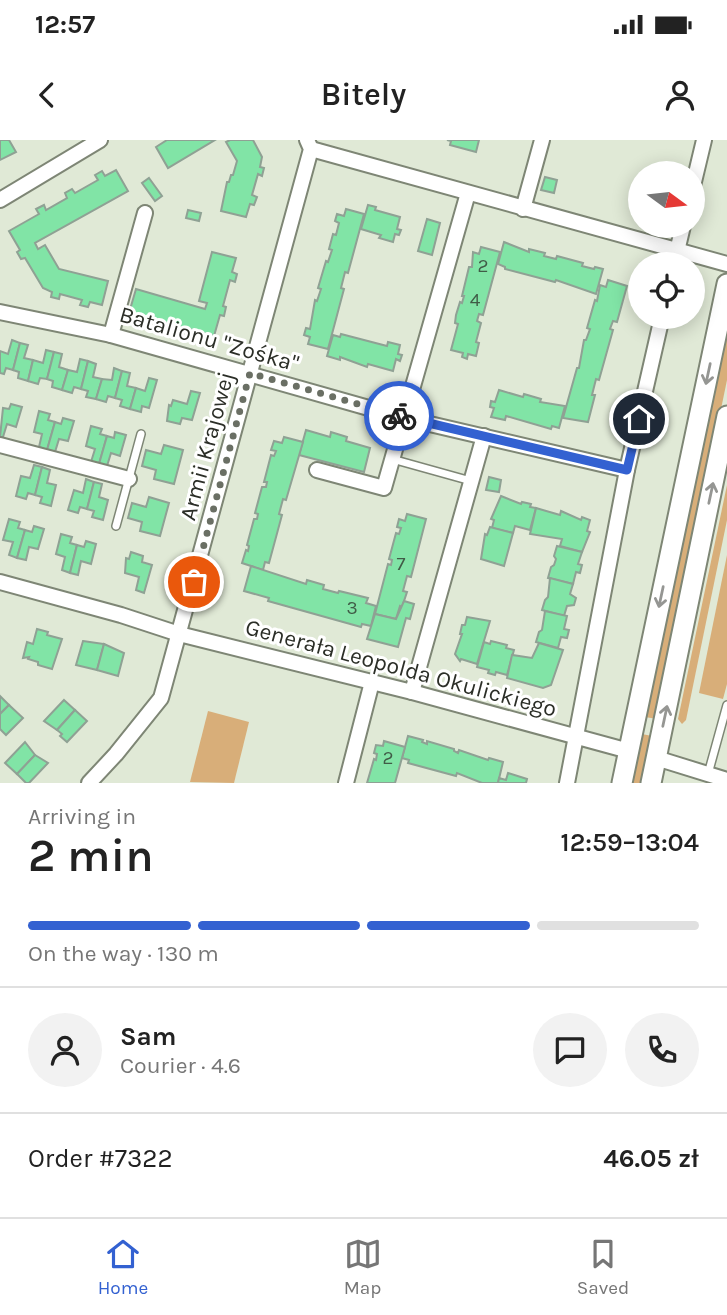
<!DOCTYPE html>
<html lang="en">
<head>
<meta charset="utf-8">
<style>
	body { margin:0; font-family:Karla,sans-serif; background:#f2f2f2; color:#222; height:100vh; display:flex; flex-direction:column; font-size:26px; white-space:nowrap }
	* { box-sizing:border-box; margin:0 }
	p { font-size:23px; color:#767676 }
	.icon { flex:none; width:38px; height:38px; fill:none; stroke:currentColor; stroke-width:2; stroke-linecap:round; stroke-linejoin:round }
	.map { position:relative; height:643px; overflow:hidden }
	.panel { display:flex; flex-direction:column; background:#fff; flex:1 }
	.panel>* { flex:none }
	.needle { width:46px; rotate:105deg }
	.fabs { position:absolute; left:628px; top:21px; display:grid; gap:14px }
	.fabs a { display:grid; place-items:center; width:77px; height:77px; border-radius:50%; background:#fff; box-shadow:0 4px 18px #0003; font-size:35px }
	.pin { position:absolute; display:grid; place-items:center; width:60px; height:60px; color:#fff; margin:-30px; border:4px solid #fff; border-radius:50%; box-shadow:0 2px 7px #0007 }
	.courier { position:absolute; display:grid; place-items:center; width:70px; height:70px; margin:-35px; border:5px solid #3361d1; border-radius:50%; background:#fff; color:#222; box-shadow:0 2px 9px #0007 }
	.overview em { font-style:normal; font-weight:600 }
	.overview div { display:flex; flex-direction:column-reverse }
	.overview { display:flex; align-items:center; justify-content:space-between; height:119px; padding:0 28px }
	h1 { font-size:46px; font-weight:600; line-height:52px }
	.bar { display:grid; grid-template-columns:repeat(4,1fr); gap:10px 7px; align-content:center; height:84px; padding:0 28px }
	.bar i { height:9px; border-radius:5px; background:#e0e0e0 }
	.bar .selected { background:#3361d1 }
	.bar p { grid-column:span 4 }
	.line { display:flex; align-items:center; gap:18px; padding:0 28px; border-top:2px solid #e0e0e0 }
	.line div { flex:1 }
	.round { display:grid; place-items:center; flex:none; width:74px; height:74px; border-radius:37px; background:#f2f2f2 }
	.status { display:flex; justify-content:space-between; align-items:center; height:49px; padding:0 35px; background:#fff; direction:ltr }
	.status svg { height:19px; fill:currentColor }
	header { display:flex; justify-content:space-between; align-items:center; height:91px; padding:0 28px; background:#fff; font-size:32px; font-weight:600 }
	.dock { display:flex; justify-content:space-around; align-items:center; height:98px; border-top:2px solid #e0e0e0; background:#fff; font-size:19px; color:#767676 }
	.dock a { display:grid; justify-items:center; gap:4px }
	.dock .selected { color:#3361d1 }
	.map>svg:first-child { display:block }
</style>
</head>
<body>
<div class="status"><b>12:57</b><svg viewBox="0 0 49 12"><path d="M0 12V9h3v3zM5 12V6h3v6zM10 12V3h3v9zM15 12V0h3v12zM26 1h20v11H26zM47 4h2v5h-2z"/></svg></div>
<header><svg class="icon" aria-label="back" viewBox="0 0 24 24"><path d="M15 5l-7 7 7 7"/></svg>Bitely<svg class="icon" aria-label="person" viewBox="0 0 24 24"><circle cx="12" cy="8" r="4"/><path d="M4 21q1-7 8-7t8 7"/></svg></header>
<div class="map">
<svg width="727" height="643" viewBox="0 0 727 643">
	<rect width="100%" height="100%" fill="#e0e9d6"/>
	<g fill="#d8ae79">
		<polygon points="727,186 727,240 657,579 645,577"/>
		<polygon points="727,345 727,380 686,580 682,584 678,579"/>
		<polygon points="727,415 727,544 723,559 699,553"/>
		<polygon points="208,571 249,582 234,643 190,642"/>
		<polygon points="642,594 652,596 642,643 631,643"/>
	</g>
	<g fill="#81e4a6" stroke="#8fa194" stroke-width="2">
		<polygon points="0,0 9,0 16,12 0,20"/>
		<polygon points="167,0 215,0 168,28 156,7"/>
		<polygon points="230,0 253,0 262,17 260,27 264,28 262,36 258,34 252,55 257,57 254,65 250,64 246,77 221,71 227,42 229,42 231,35 233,35 237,21 226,2"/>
		<polygon points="447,0 479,0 476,12 450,5 451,1"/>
		<polygon points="116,30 128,51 35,103 38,109 45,105 59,129 108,141 102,165 90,162 88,167 80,165 82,160 60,154 59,159 51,157 52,152 43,148 25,118 21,119 17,112 20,110 9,91 39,74 36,69 44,65 46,70 67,58 65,53 72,49 75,53 98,40 95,35 102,31 105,36"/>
		<polygon points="545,37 557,40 554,53 541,50"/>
		<polygon points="149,38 162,56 155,61 142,43"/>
		<polygon points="368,65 376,67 375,70 400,77 397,89 401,90 399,95 395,94 393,102 379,98 381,95 361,89"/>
		<polygon points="346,69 364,74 348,133 345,132 341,148 344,149 328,209 308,204 310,197 304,195 306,188 310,189 315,160 317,161 321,149 318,148 326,121 328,122 332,110 329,109 333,94 336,95 339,83 335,81 337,74 344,76"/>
		<polygon points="188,70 201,73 199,81 186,78"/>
		<polygon points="427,79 440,83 432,115 418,111"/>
		<polygon points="504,102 529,112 529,109 545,113 544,116 556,119 557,116 583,123 582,126 594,129 595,127 603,129 596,154 556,140 555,142 505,129 505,127 498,124"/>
		<polygon points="481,107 500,112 483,175 479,174 477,181 481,183 476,202 479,203 476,216 468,214 467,219 462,217 463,213 451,210 458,184 455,183 456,175 460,162 462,163 464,156 462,156 469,127 472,127 473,112 479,114"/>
		<polygon points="212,112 236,118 232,132 237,134 235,142 230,140 223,166 226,167 224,176 220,175 214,196 182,187 180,192 172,190 173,185 150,179 149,184 140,181 142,176 129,173 136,149 205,169 207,163 199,161"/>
		<polygon points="608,140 627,146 617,182 613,181 610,189 613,190 599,240 596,239 592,255 595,255 588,282 563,278 577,228 579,228 584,200 586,200 590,189 587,188 595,160 597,161 600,145 606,147"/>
		<polygon points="341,194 387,206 388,202 400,205 398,214 402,215 400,221 396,219 393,231 368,224 367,227 340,217 340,220 327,216 333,195 340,197"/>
		<polygon points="12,200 20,203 13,230 6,228 4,234 0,233 0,211 8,214"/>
		<polygon points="20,203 28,205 24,218 33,220 28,241 18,238 19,232 13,230"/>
		<polygon points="46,210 54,212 47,239 40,238 38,244 28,241 33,220 43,223"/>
		<polygon points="54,212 62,214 59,227 68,230 62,250 52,247 53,241 47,239"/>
		<polygon points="80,219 88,221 81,249 74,247 72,253 62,250 68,230 77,232"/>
		<polygon points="88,221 96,224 93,237 102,239 96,259 86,257 88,251 81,249"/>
		<polygon points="114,228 122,231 115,258 108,256 106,262 96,259 102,239 112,240"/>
		<polygon points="122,231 130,233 127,246 136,248 130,269 120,266 122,260 115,258"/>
		<polygon points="149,238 157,240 149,268 142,266 141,272 130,269 136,248 145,251"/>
		<polygon points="499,250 523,257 524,254 541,259 540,262 565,266 559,288 552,286 551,289 506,276 505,280 491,277 494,268 490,267 491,261 495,262"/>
		<polygon points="191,251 200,253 192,280 182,278 180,284 167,281 169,265 171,266 173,260 187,264"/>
		<polygon points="11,264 22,267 16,287 7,284 3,297 0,297 3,268 9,269"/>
		<polygon points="39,271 50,274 48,280 55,282 47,310 39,307 42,294 34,292"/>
		<polygon points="63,278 74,281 68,301 59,299 55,312 47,310 55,282 61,284"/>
		<polygon points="91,286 102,289 100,294 107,296 99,324 91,322 95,309 86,306"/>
		<polygon points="306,290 330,297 331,292 347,297 346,301 370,308 364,332 299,315"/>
		<polygon points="115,292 126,295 120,316 111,313 107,326 99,324 107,296 114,298"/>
		<polygon points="284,297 303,302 286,360 283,359 279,374 282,375 269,423 265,422 263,430 242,423 246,410 248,411 249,406 247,405 254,379 257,379 258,374 255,373 262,347 266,347 267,342 264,342 271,315 274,316 276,311 271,310 274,301 282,303"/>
		<polygon points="164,305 183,310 174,344 154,339 156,330 142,326 146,310 161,314"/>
		<polygon points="34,325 42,327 35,355 28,353 26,359 16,356 21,336 30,338"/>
		<polygon points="42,327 50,330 47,343 56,345 51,366 40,363 42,357 35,355"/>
		<polygon points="489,337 501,340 499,352 486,350"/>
		<polygon points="86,339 94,342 87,369 80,367 78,373 68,370 74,350 83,353"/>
		<polygon points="94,342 102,344 99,357 108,360 103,380 92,377 94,371 87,369"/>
		<polygon points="501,356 521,364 522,362 531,364 530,367 536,368 530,390 515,386 513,393 492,388 494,380 491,379"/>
		<polygon points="149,357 169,363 160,396 140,391 142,382 128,378 132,363 146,367"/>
		<polygon points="536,368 560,375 561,371 581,380 582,377 590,380 587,391 590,392 582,412 560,406 562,399 530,394"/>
		<polygon points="407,374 426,379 411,437 407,436 403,451 407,452 402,467 400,466 396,479 375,474 388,424 391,425 392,420 389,419 396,393 399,394 401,388 397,387 399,379 405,381"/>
		<polygon points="9,379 20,382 18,388 25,390 17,418 9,415 13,402 3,400"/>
		<polygon points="34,386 44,389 38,409 29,407 26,420 17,418 25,390 32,392"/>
		<polygon points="490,387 513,393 504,426 481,419 485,394 487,395"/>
		<polygon points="61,394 72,397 70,403 77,405 70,433 62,430 65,417 56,414"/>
		<polygon points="86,401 96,404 91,424 81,421 78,435 70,433 77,405 84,407"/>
		<polygon points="557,406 582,412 578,424 582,425 580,433 576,432 573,444 548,438 551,427 554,425 556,419 554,416"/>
		<polygon points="131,412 143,416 142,422 152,425 144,453 136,450 139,437 125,433 126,418 129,419"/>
		<polygon points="251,426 306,444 307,440 324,445 323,449 338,453 339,451 368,458 366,463 376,466 371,486 362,484 361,487 268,461 269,458 244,451"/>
		<polygon points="550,438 573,444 570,454 576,458 574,465 567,466 564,476 542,470 545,460 548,457"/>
		<polygon points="404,461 414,464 410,479 406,478 398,507 367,499 375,474 396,479"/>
		<polygon points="545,471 567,476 564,489 569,490 567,498 561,497 558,508 536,502 539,492 542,490"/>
		<polygon points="467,477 490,481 477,524 461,519 460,521 455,514 462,494 460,494 462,485 465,485"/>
		<polygon points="37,489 48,492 47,495 62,499 52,529 38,525 38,522 28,519 29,517 23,518 27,502 33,504"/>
		<polygon points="83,501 104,504 97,530 76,525"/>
		<polygon points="491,501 507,505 506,508 514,510 507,535 496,532 495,535 488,533 489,530 477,527 484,502 490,504"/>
		<polygon points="539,503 563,510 551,545 543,548 507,538 512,515 532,518"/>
		<polygon points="104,504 124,513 118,536 97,530"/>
		<polygon points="0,556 9,565 0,574"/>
		<polygon points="64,560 75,570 57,590 44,581"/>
		<polygon points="9,565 23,578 6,595 0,589 0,574"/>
		<polygon points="75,570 87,581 67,602 60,596 62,594 57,590"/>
		<polygon points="408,596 423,600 422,602 427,604 427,601 454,609 454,611 458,613 459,610 488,620 489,618 503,622 498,643 482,643 457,633 456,636 408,623 409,620 402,618"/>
		<polygon points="384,601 405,607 395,643 367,643 374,619 376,620 377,614 374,613 376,605 383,606"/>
		<polygon points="25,602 35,615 17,634 5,623"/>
		<polygon points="35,615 48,623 29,643 26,643 17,634"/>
		<polygon points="508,633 527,639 526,643 498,643 499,638 506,640"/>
	</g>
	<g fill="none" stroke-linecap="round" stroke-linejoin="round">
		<g stroke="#7e8675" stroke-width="10">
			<g id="lane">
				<polyline points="392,319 471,341"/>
				<polyline points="116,386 141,294"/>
				<polyline points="708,634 727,565"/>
			</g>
		</g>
		<g stroke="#7e8675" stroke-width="18">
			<g id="street">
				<polyline points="311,9 727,124"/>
				<polyline points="693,46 704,0"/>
				<polyline points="0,60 100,0"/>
				<polyline points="523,69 542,0"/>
				<polyline points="674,124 683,86"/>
				<polyline points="0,172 111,195 404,278 627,330"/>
				<polyline points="111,195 145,73"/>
				<polyline points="0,305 129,339"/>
				<polyline points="317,330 384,348 468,53"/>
				<polyline points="0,442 121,475 179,494 412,552 629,611"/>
				<polyline points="412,552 484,296"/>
				<polyline points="656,618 727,640"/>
				<polyline points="89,643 116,614 161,558 311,9 307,0"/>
				<polyline points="346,643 372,542"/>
				<polyline points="567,643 627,330 662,177"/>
			</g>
		</g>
		<g stroke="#7e8675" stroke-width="23">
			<g id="secondary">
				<polyline points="622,643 727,144"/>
				<polyline points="651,643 727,276"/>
			</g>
		</g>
		<use href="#lane" stroke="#fff" stroke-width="7"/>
		<use href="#street" stroke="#fff" stroke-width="14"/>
		<use href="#secondary" stroke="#fff" stroke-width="19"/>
	</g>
	<defs><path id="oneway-shaft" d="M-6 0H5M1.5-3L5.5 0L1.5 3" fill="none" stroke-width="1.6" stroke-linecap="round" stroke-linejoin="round" transform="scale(1.75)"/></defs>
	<g stroke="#959693">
		<use href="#oneway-shaft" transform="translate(708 234) rotate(102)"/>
		<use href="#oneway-shaft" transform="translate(711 353) rotate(-78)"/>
		<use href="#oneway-shaft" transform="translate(661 457) rotate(102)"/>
		<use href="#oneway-shaft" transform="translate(665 576) rotate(-78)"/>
	</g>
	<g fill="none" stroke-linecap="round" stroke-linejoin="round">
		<polyline stroke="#6a6f64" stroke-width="7" stroke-dasharray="0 12.6" points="194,442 250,233 399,276"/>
		<polyline stroke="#3361d1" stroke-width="9" points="399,276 627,330 639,279"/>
	</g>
	<g text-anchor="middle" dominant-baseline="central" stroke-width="6" stroke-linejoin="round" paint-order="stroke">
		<g font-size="19" fill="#405c47">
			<text x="483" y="126">2</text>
			<text x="475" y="160">4</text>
			<text x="401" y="424">7</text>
			<text x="352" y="468">3</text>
			<text x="388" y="618">2</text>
		</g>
		<g font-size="23" fill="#2b2e27" stroke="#fff">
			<text transform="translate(209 199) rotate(16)">Batalionu "Zośka"</text>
			<text transform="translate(207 306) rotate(-75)">Armii Krajowej</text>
			<text transform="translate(401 528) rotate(15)">Generała Leopolda Okulickiego</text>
		</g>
	</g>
</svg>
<div class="fabs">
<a><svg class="needle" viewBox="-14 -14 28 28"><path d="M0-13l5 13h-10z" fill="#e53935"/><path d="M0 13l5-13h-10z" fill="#767676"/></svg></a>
<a><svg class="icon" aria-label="locate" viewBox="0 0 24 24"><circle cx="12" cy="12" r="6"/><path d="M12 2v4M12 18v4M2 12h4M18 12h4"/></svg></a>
</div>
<div class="pin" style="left:194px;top:442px;background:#ea580c"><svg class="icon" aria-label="bag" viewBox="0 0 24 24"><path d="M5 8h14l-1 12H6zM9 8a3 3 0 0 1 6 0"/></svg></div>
<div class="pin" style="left:639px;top:279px;background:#1f2937"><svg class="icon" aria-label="home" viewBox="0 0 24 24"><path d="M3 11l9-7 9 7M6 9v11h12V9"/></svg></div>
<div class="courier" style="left:399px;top:276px"><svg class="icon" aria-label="bike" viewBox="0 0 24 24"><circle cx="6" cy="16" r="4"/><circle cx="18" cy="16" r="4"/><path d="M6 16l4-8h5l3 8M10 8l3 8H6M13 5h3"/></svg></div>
</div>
<section class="panel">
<div class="overview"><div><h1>2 min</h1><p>Arriving in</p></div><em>12:59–13:04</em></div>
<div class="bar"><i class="selected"></i><i class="selected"></i><i class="selected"></i><i></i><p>On the way · 130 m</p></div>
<div class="line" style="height:126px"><a class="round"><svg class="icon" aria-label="person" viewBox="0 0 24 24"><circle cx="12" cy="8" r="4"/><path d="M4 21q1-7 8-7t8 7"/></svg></a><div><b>Sam</b><p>Courier · 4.6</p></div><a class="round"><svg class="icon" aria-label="chat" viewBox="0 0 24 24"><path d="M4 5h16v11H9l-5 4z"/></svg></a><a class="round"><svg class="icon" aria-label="phone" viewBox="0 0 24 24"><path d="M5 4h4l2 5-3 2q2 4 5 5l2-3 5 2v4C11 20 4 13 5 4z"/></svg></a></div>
<div class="line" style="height:91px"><div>Order #7322</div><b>46.05 zł</b></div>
</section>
<nav class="dock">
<a class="selected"><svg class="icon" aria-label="home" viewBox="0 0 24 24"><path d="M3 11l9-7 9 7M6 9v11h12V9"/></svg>Home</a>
<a><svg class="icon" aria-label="map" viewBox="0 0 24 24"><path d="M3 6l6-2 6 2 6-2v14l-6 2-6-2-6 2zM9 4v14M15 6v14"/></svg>Map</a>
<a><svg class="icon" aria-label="saved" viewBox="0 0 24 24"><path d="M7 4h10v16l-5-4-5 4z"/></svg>Saved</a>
</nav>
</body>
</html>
